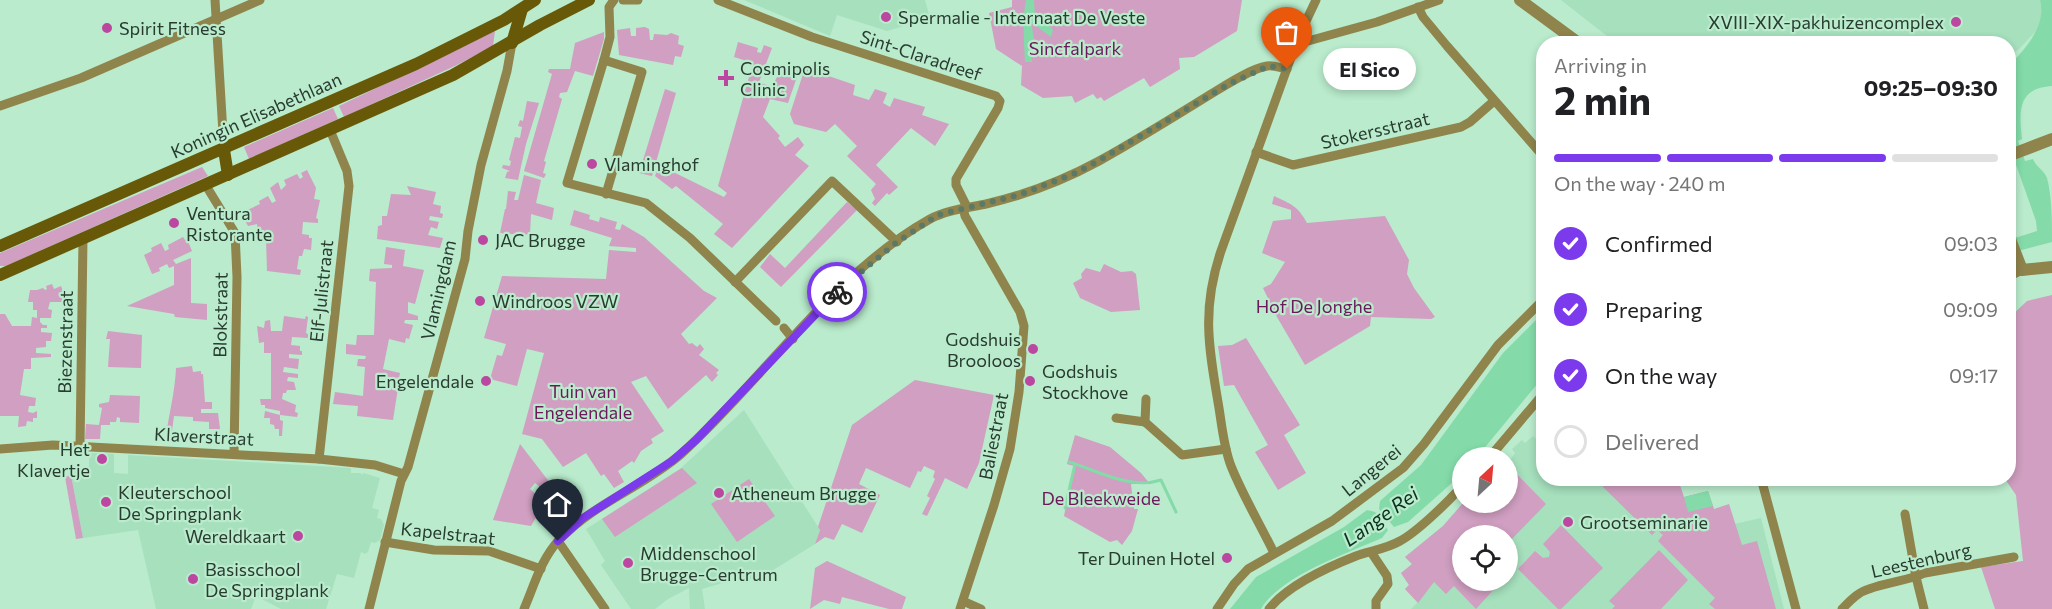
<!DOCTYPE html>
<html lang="en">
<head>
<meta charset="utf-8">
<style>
	body { margin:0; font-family:Commissioner,sans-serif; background:#f6f6f6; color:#202124; height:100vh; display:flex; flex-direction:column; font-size:22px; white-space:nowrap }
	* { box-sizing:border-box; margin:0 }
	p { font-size:20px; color:#757577 }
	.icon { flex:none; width:33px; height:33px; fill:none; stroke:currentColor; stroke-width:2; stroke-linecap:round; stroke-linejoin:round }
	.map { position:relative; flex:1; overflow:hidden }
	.side { position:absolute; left:1536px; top:36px; width:480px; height:450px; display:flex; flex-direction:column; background:#fff; border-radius:24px; box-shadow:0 3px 9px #0003 }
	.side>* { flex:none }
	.needle { width:39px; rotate:26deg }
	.controls { position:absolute; left:1452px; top:447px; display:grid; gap:12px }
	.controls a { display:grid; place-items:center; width:66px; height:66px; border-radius:50%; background:#fff; box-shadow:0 3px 9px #0003; font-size:30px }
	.pin { position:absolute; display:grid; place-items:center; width:51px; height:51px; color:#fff; margin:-62px -26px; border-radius:50% 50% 50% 0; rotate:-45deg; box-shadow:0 0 6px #0007 }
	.pin .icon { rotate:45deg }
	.courier { position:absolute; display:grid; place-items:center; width:60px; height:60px; margin:-30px; border:4px solid #7c3aed; border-radius:50%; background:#fff; color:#222; box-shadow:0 2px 8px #0007 }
	.bubble { position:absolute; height:42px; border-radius:21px; background:#fff; box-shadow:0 3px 9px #0003; font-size:20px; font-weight:700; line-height:42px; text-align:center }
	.head em { font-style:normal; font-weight:700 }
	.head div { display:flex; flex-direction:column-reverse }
	.head { display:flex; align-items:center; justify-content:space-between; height:102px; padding:0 18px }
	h1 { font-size:39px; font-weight:700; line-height:45px }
	.bar { display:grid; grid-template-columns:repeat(4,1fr); gap:9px 6px; align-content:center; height:72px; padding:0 18px }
	.bar i { height:8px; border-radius:4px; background:#e0e0e0 }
	.bar .active { background:#7c3aed }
	.bar p { grid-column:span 4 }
	ol { padding:0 18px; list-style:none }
	li { display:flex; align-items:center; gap:18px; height:66px }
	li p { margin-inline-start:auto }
	li .icon { padding:6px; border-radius:50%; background:#7c3aed; color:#fff; stroke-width:4 }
	li:last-child { color:#757577 }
	li i { width:33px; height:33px; border:3px solid #e0e0e0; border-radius:50% }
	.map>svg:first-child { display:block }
</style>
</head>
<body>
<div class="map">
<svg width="2052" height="609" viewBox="0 0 2052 609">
	<rect width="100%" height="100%" fill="#b9ebcc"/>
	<g fill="#a6e0bd" fill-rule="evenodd">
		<polygon points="744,0 925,0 930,18 887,31 837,15 830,36"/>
		<polygon points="1561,0 2040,0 2042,8 2041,21 2036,31 2019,49 2009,57 2008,44 1616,43"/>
		<polygon points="744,410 820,530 815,544 757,580 743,577 702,589 705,609 690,609 689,588 668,599 655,609 631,609 601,565 605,561 586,529 681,468"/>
		<path d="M1533,436L1543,445L1544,478L1671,479L1695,536L1721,527L1761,518L1784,609H1411L1418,602L1405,589L1409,585L1402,575L1412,564L1405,557L1443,526L1463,503L1508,502V463L1515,453L1512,449L1522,440L1525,443ZM1462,536H1508V580H1462Z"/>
		<polygon points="89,453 114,454 114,473 128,474 128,455 351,468 351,473 360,473 363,475 363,473 380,478 372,508 379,510 377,518 381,519 384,525 380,540 375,543 371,542 368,552 365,554 361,552 354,578 337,574 326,609 281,609 256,596 251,609 156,609 138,530 83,538 70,469 89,471"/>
	</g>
	<g fill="#d09fc1">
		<polygon points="1012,0 1242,0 1237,31 1194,57 1179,58 1180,69 1150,87 1144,78 1104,101 1101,97 1097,99 1093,94 1075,103 1072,96 1043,98 1021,85 1022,66 996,49 989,13 1012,7"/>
		<polygon points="645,27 649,29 650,40 653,40 654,34 667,35 671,33 679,36 678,44 684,46 681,57 675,56 673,65 619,55 617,30 630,28 631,36 636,36 636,28"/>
		<polygon points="495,31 493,46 457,65 344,117 339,106"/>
		<polygon points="604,32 604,39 593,76 575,71 567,92 560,93 559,97 562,99 544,161 546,162 543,173 546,174 544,178 524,171 552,74 548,72 549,69 570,69 575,43"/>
		<polygon points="738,42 758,48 757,52 761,53 764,45 772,48 759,82 772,87 783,65 799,71 788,103 770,99 763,117 780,136 778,138 785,147 798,137 804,145 795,155 809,166 732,248 714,234 723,224 676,186 672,189 655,176 659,165 724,197 727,193 718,186 753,63 734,57"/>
		<polygon points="805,68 855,85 853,95 869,100 875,89 887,93 883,103 890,107 894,98 925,107 922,115 949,124 935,146 911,128 876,165 898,187 889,195 887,193 875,206 872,203 875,199 871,190 876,184 847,156 857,146 835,124 826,132 794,124 790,114"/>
		<polygon points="665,89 676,93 652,176 639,173"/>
		<polygon points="527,101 539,103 526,144 518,180 505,178 507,172 510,171 502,168 503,165 510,166 511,161 509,160 515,137 520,138 522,127 518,126 520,120 523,121"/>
		<polygon points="333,108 338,119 249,159 244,147"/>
		<polygon points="202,167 208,176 6,266 0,266 0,253"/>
		<polygon points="307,170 316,188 314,199 320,200 316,218 318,219 318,223 303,222 302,234 309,235 309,238 312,238 311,250 304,249 302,256 299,256 297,269 301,270 300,275 267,271 266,239 259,240 257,224 248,226 241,213 260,204 259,201 268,196 272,203 276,201 270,188 278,182 281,190 286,185 284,180 297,174 300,179 303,177 301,173"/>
		<polygon points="524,175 541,180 536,203 554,208 552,220 531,214 530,234 522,235 500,233 505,209 506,209 508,191 516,192 514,200 518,200"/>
		<polygon points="407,186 436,192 433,204 441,206 440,213 443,214 442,218 430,216 429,220 439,222 437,229 431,227 428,235 443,238 440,248 377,239 378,226 382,225 382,216 387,216 391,194 411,195"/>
		<path d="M1274,196C1291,204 1298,206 1307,223L1385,216L1409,260L1407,274L1414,288L1435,317L1431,319L1371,317L1370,326L1305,365L1277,317L1263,288L1271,284L1285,262L1262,253L1273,221L1291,219V210L1272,204Z"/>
		<polygon points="847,202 857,210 781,287 760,267 770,254 785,268"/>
		<polygon points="574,210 590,215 589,219 599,222 600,217 617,222 615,229 620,230 622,224 644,237 704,291 717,298 681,334 689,344 692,343 697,347 700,344 704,349 699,355 719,370 716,373 718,375 712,382 706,375 668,409 646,376 631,382 664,431 651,439 653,443 641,451 634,463 632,461 618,471 624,482 614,488 604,474 601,476 586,453 563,467 542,439 522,434 544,353 527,349 517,386 490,379 497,355 502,356 506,344 484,338 502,276 606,279 609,250 636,252 636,248 609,246 612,238 570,225"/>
		<polygon points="183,237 185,240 187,239 192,251 173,260 176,264 191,258 191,303 207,304 207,320 175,317 174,314 127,306 174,285 174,266 169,268 167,264 159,268 160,271 152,274 144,255 152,251 151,248 161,243 165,251 169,249 168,245"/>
		<polygon points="386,247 405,250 403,266 424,270 415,304 408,302 408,313 418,316 418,320 405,320 404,323 413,325 409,339 406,338 405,343 389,339 383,369 400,373 399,378 390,377 389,381 398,388 393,420 357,416 358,406 333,404 335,392 363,396 365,367 357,366 358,359 365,359 366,356 346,354 346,344 356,345 357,335 374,335 376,282 369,281 370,269 392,268 392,265 384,264"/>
		<polygon points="1104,264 1121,272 1132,271 1136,274 1140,310 1111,312 1080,298 1073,283 1082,278 1081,274 1086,268 1100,272"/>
		<polygon points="52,284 54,289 61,286 64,294 64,302 50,302 48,309 52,310 51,318 40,318 40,322 43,325 47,325 47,328 41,328 41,332 52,333 51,341 46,341 46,347 36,348 36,353 51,354 51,357 31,358 31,369 24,369 20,395 36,398 35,406 29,406 28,412 33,413 37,411 37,418 33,418 33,422 27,421 26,426 18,427 19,416 0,416 0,314 5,314 12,326 31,326 32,317 37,318 37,310 33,310 33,302 28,302 30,290 37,290 43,288 45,290 47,289 46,286"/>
		<polygon points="2052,295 2052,609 1995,609 1981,567 2023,561 2016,495 2005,479 2008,478 2009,318 2027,301"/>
		<polygon points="284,316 305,319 306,316 308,317 306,333 308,334 308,338 292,337 291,345 300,346 300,351 302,351 302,355 289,354 289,358 299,359 298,369 284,367 283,372 298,374 298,378 288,377 287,381 294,382 296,390 287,390 286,393 283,393 282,399 296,405 295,412 298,413 297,417 280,415 280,420 283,421 282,436 279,436 279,429 275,429 274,425 270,424 270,418 264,418 265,411 280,415 280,411 265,408 265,405 261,405 260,399 271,399 271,353 264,353 264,342 259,343 257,326 264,328 265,321 270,320 271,331 282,331"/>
		<polygon points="108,331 142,335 141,368 108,367 110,339 106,339"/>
		<polygon points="1246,338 1300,425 1284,435 1306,473 1278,490 1255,452 1268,445 1234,385 1224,386 1218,346 1232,345"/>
		<path d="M192,366L193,372L201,371V374H203L205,402H212V409H201V413H218L220,429H209V422L193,421V417L174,416L171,438L166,436C169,413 175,392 176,368Z"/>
		<polygon points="915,380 994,395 979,463 967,489 945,478 927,516 922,514 930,498 927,496 935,479 933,477 935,471 924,466 921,472 918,471 910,488 866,468 859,484 880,495 862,533 842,524 834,540 825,537 815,544 820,530 818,527 852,425"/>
		<polygon points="110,395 140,396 139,423 120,422 120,418 117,417 116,422 110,422 110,425 101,425 100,439 85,439 86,424 99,425 102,408 99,407 99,404 109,402"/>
		<polygon points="1075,435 1110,447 1141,473 1150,484 1131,484 1134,509 1138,509 1132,531 1122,545 1117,540 1110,542 1064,516 1074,466 1067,464"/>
		<polygon points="520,444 564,501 560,506 548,497 549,494 535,483 530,489 537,495 532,500 537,505 532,511 538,514 531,526 493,520"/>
		<polygon points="1508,465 1546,504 1508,543 1508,536 1462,536 1462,580 1492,581 1497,586 1476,609 1454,586 1446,594 1434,582 1418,603 1405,589 1409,585 1401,573 1412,564 1405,557 1443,526 1463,503 1508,502"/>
		<polygon points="682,468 697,483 615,537 602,519"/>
		<polygon points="71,475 83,538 76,539 65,477"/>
		<polygon points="749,479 775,516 737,542 711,504"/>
		<polygon points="1611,479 1678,479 1684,497 1708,491 1714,509 1729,504 1742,545 1757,541 1776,609 1715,609 1709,604 1715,598 1658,541 1663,535 1657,530 1652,535 1601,485"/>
		<polygon points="1561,525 1603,568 1561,609 1558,609 1518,569 1535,551 1543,558 1549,557 1550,552 1543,544"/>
		<polygon points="1659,550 1688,580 1661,609 1612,609 1615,606 1609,601"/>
		<polygon points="827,561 906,597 902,609 889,609 842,597 840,604 824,600 810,609 815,568"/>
	</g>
	<g fill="#84dba9">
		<path d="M1026,0H1034L1035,17L1053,29L1051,37L1032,23C1032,33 1035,41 1036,51L1031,54L1032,62H1025C1024,41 1022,19 1026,0Z"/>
		<path d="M2040,0H2052V86C2017,88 2019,112 2022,139L2018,141L2025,161L2033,159C2036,167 2044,170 2047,178C2052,197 2052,221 2052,242L2010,253L2009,257V236L2018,237L2037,231L2036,221L2009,145L2008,67C2025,49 2047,26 2040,0Z"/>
		<polygon points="1543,313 1543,377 1477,457 1462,458 1462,474 1408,522 1394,527 1379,509 1380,501 1421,465 1503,353"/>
		<polygon points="1708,491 1713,506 1688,512 1684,497"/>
		<path d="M1367,510L1375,512L1388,530L1382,538C1348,553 1280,576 1261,609H1230L1256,577L1344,527Z"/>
	</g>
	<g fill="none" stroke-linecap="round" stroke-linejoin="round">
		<g stroke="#84dba9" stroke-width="3">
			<path d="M1069,462C1099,471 1130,490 1161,480L1176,512"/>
			<polyline points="1065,508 1075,464"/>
		</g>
		<g stroke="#8f844c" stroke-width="9">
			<polyline points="215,0 224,150"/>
			<polyline points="623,0 638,0"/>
			<polyline points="718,0 812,37 996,96 1000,101 998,108 956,179 956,185 967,207"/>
			<polyline points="1418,7 1423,17 1447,46 1544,157"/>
			<polyline points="1298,38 1308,41 1377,22 1439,0"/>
			<polyline points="604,60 610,37 609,7 614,0"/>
			<polyline points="0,106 81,78 260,0"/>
			<polyline points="1256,152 1293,165 1461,127 1470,122 1494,101"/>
			<polyline points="205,184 235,233 237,277 234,454"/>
			<polyline points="606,194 642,72 604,60 567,183 646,203 690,238 776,321"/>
			<polyline points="2008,277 2022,270"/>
			<polyline points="735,282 832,181 897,242"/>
			<polyline points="784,328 793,339"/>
			<polyline points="1146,399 1145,422 1182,455 1226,449"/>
			<polyline points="1116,418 1145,422"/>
			<polyline points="80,447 83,238"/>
			<polyline points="0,449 53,445 319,459 375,465 404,474"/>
			<polyline points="1489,458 1544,393"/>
			<polyline points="319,459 349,186 347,171 330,130"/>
			<polyline points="1761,478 1796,609"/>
			<polyline points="1905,514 1916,577 1924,609"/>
			<polyline points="558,541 605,609"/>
			<polyline points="385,542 434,550 489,551 541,569"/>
			<polyline points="1371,552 1387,576 1388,584 1376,601 1376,609"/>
			<path d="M1274,553C1260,524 1243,496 1231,466C1224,448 1222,427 1219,408C1209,349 1201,310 1221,251L1298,38L1316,0"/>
			<polyline points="963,601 981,609"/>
			<polyline points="369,609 401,481 408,467 465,259 468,231 481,165 507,71 512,43"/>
			<path d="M524,609C534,586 541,559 559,540C594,503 643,487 681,454C764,379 832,274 930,219C947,210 967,208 986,204C1025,195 1064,180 1099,161C1137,140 1174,117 1211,94C1226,85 1250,69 1267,66C1274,65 1280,68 1287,69"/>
			<polyline points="960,609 994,505 1010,449 1019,392 1024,326 1020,312 965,216 963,208"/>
			<polyline points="1217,609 1234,584 1248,569 1332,521 1403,468 1424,444 1498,345 1544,299"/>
			<path d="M1269,609C1287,586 1328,567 1356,556C1370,551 1386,549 1400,541C1417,532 1449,501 1462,486"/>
			<path d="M1842,609C1850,601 1858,592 1869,589C1887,582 1907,581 1925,573L2014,557"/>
		</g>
		<g stroke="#8f844c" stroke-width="12">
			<polyline points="1520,0 1580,44"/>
			<polyline points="2008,156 2052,139"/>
			<polyline points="2008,234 2022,270 2052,267"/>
		</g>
		<g stroke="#675907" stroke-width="12">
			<polyline points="512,43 522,9"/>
			<polyline points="224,150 228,175"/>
			<polyline points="0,246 416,64 504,20 535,0"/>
			<polyline points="0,275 453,75 540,25 589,0"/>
		</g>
	</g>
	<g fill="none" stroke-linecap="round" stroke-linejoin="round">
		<polyline stroke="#5b7967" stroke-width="6" stroke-dasharray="0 10.8" points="837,292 897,242 938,215 1019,195 1076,173 1100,160 1229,84 1268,66 1287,69"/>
		<polyline stroke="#7c3aed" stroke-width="8" points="558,541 583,518 672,461 696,440 837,292"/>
	</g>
	<g fill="#bb47a0" stroke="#b9ebcc" stroke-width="2">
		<circle cx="886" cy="17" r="6"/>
		<circle cx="1956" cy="22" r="6"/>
		<circle cx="107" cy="28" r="6"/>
		<path d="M723 69h6v6h6v6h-6v6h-6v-6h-6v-6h6z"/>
		<circle cx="592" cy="164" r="6"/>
		<circle cx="174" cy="223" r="6"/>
		<circle cx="483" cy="240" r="6"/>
		<circle cx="480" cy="301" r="6"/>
		<circle cx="1033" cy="349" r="6"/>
		<circle cx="486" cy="381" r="6"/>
		<circle cx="1030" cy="381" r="6"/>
		<circle cx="102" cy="459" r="6"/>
		<circle cx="719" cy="493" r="6"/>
		<circle cx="106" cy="502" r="6"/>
		<circle cx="1568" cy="522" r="6"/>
		<circle cx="298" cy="536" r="6"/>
		<circle cx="1227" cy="558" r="6"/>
		<circle cx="628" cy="563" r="6"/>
		<circle cx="193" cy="579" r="6"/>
	</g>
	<g text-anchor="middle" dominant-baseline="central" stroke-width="4.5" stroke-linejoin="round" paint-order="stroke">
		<g font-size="18" fill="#283c30" stroke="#b9ebcc" text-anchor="start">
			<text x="898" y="17">Spermalie - Internaat De Veste</text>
			<text x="1944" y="22" text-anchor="end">XVIII-XIX-pakhuizencomplex</text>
			<text x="119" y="28">Spirit Fitness</text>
			<text x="740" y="68">Cosmipolis<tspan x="740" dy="21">Clinic</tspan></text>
			<text x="604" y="164">Vlaminghof</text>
			<text x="186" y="213">Ventura<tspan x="186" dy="21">Ristorante</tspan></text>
			<text x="495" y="240">JAC Brugge</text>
			<text x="492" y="301">Windroos VZW</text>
			<text x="1021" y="339" text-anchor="end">Godshuis<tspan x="1021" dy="21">Brooloos</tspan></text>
			<text x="1042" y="371">Godshuis<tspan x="1042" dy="21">Stockhove</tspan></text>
			<text x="474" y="381" text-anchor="end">Engelendale</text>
			<text x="90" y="449" text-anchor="end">Het<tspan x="90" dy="21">Klavertje</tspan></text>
			<text x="118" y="492">Kleuterschool<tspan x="118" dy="21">De Springplank</tspan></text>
			<text x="731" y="493">Atheneum Brugge</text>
			<text x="1580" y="522">Grootseminarie</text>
			<text x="286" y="536" text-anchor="end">Wereldkaart</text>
			<text x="640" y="553">Middenschool<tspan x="640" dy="21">Brugge-Centrum</tspan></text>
			<text x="1215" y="558" text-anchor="end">Ter Duinen Hotel</text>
			<text x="205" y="569">Basisschool<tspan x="205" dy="21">De Springplank</tspan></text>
		</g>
		<g font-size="18" fill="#6d185b" stroke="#b9ebcc">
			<text x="1075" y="48">Sincfalpark</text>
			<text x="1314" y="306">Hof De Jonghe</text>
			<text x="583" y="391">Tuin van<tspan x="583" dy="21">Engelendale</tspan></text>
			<text x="1101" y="498">De Bleekweide</text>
		</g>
		<g font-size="18" fill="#283c30" stroke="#b9ebcc">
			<text transform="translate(921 55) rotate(18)">Sint-Claradreef</text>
			<text transform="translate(256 115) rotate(-24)">Koningin Elisabethlaan</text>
			<text transform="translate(1375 130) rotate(-13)">Stokersstraat</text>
			<text transform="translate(438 290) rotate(-77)">Vlamingdam</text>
			<text transform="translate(321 291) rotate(-84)">Elf-Julistraat</text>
			<text transform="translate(220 315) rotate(-89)">Blokstraat</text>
			<text transform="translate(65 342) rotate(-89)">Biezenstraat</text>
			<text transform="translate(204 436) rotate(3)">Klaverstraat</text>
			<text transform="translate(993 436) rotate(-79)">Baliestraat</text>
			<text transform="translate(1371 470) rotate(-39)">Langerei</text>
			<text transform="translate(448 533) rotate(6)">Kapelstraat</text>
			<text transform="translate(1921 560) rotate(-13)">Leestenburg</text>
		</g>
		<g font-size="20" font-style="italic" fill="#0a311e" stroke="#b9ebcc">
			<text transform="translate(1380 516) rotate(-35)">Lange Rei</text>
		</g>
	</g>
</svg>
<div class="controls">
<a><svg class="needle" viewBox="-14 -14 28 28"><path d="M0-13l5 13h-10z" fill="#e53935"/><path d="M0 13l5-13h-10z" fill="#757577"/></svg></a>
<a><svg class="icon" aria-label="locate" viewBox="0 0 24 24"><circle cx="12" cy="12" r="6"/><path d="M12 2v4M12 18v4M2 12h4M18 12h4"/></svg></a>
</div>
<div class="pin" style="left:1287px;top:69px;background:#ea580c"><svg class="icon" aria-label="bag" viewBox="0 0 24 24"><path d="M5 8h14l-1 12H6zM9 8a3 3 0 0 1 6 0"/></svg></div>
<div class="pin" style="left:558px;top:541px;background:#1f2937"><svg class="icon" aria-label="home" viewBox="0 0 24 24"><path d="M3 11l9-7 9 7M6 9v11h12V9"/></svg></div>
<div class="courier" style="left:837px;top:292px"><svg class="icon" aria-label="bike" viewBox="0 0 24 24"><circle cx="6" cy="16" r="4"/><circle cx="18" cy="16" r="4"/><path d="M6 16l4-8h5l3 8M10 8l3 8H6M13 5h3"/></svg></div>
<div class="bubble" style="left:1323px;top:48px;width:93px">El Sico</div>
<section class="side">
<div class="head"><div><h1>2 min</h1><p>Arriving in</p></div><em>09:25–09:30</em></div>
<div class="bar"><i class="active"></i><i class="active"></i><i class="active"></i><i></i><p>On the way · 240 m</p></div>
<ol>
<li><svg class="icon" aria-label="check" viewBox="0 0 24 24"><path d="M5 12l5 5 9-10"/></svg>Confirmed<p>09:03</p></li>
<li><svg class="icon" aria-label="check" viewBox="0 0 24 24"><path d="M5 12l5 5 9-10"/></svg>Preparing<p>09:09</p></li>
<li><svg class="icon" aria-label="check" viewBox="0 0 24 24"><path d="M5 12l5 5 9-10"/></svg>On the way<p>09:17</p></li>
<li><i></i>Delivered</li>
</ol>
</section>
</div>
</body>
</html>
